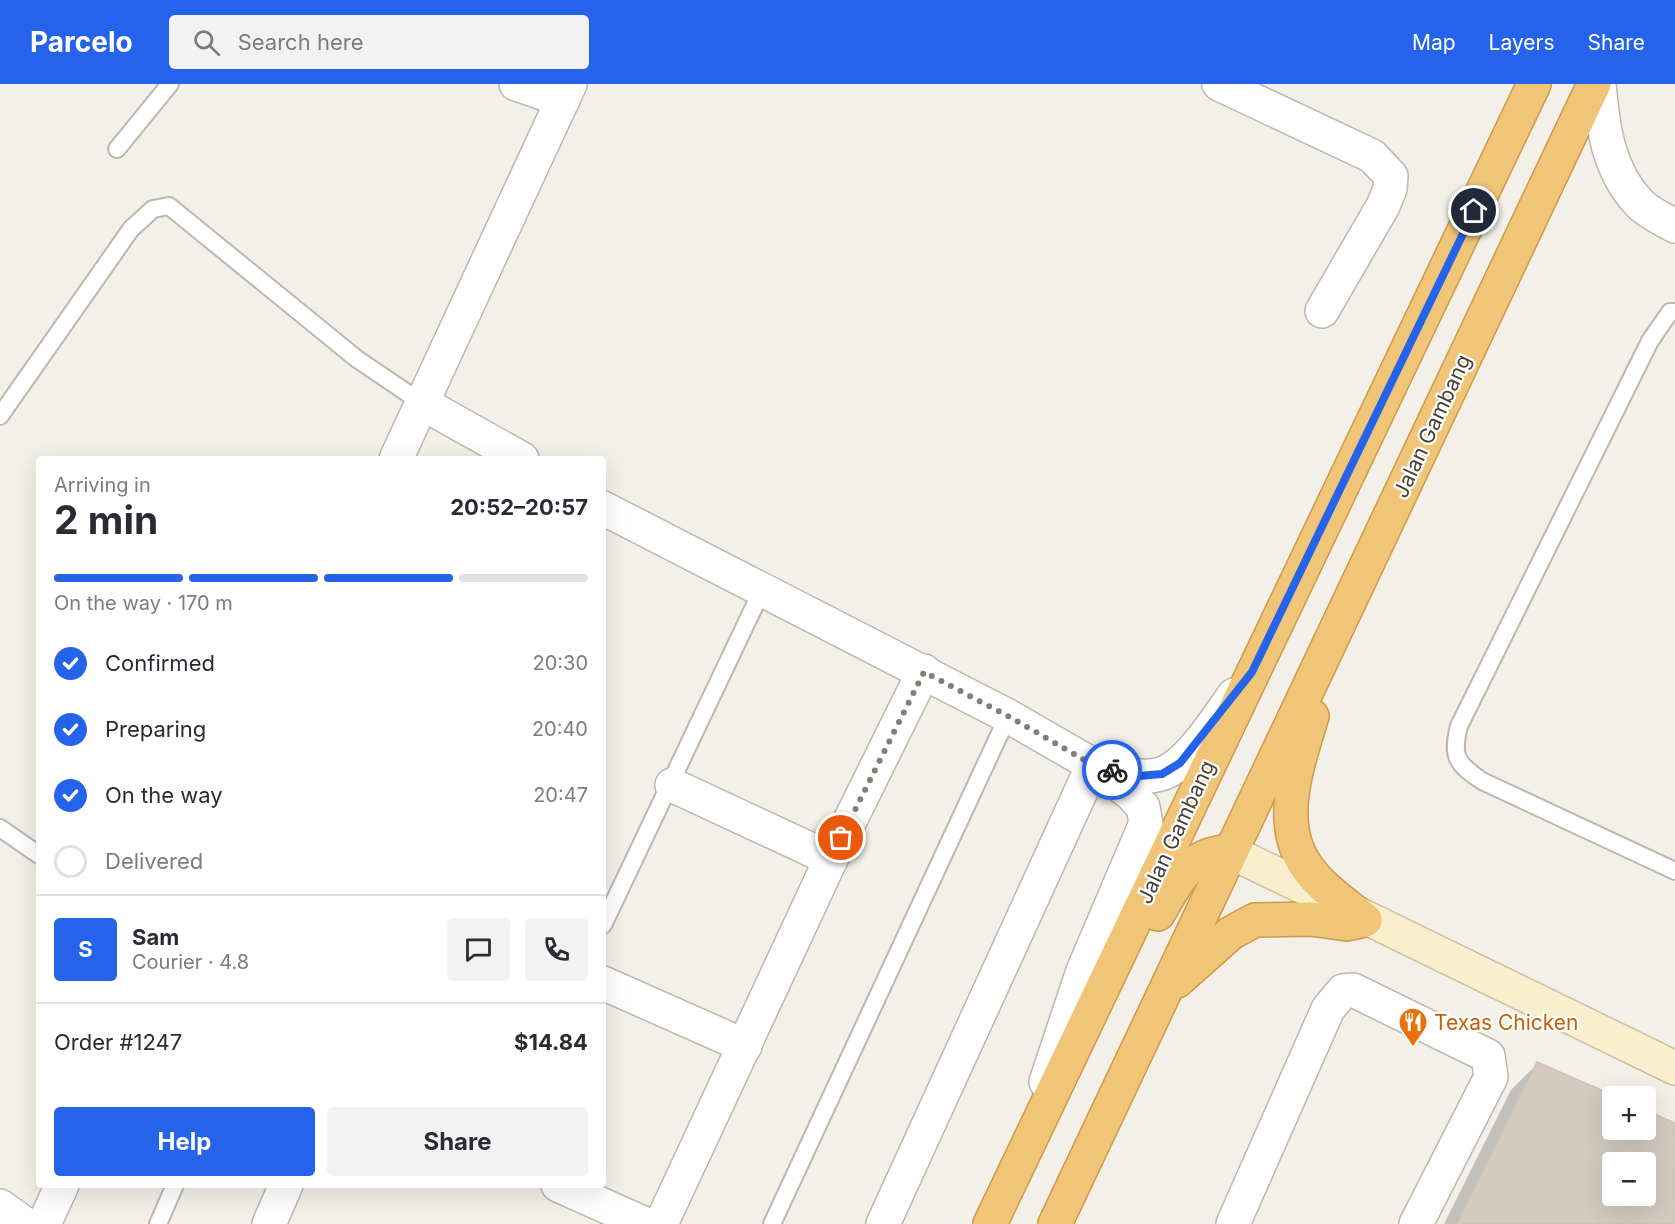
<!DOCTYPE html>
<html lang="en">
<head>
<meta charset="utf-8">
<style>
	body { margin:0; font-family:Inter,sans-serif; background:#f2f2f3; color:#2b2b33; height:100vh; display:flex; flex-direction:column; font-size:22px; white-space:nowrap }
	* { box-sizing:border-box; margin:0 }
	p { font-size:20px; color:#7c7c81 }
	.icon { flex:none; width:33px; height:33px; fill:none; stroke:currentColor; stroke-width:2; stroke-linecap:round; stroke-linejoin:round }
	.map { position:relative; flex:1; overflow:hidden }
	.details { position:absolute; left:36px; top:372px; width:570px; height:732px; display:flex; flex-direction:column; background:#fff; border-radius:6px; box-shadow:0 6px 24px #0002 }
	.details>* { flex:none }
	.fabs { position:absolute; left:1602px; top:1002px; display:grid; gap:12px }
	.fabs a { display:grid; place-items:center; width:54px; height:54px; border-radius:6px; background:#fff; box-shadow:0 6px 24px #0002; font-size:30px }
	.pin { position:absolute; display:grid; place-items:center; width:51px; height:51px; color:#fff; margin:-26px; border:3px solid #fff; border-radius:50%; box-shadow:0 2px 6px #0007 }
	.courier { position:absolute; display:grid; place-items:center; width:60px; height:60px; margin:-30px; border:4px solid #2563eb; border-radius:50%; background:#fff; color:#222; box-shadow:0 2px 8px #0007 }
	.headline em { font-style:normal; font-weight:700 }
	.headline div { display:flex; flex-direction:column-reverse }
	.headline { display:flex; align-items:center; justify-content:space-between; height:102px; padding:0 18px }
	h1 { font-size:39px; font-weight:700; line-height:45px }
	.bar { display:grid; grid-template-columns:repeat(4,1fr); gap:9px 6px; align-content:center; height:72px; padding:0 18px }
	.bar i { height:8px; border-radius:4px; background:#e1e1e2 }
	.bar .active { background:#2563eb }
	.bar p { grid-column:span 4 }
	.line { display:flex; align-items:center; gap:15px; padding:0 18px; border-top:2px solid #e1e1e2 }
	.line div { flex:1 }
	.round { display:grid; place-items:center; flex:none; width:63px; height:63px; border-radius:6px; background:#f2f2f3 }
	ol { padding:0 18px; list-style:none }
	li { display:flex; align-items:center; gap:18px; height:66px }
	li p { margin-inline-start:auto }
	li .icon { padding:6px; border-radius:50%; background:#2563eb; color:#fff; stroke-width:4 }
	li:last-child { color:#7c7c81 }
	li i { width:33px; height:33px; border:3px solid #e1e1e2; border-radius:50% }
	.cta { display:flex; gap:12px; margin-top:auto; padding:12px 18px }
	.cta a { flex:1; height:69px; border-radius:6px; background:#2563eb; color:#fff; font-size:24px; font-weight:700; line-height:69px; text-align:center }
	.cta a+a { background:#f2f2f3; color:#2b2b33 }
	header { display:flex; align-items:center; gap:36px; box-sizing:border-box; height:84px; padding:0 30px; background:#2563eb; color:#fff }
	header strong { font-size:28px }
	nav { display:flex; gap:33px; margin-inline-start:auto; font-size:21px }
	.search { width:420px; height:54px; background:#f2f2f3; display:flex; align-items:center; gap:15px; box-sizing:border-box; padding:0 21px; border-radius:6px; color:#7c7c81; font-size:22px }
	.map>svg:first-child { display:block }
</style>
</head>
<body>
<header>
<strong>Parcelo</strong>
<div class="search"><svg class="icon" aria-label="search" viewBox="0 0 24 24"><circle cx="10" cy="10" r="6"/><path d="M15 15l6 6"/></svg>Search here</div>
<nav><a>Map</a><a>Layers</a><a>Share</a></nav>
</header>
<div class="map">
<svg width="1675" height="1140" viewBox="0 0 1675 1140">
	<rect width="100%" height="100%" fill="#f3f0e9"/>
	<path fill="#0003" fill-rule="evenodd" d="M1537,980L1612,1013V1046H1646V1027L1675,1040V1140H1444L1511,1006ZM1612,1078H1646V1112H1612Z"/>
	<path fill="#d3cbc0" stroke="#cec3b4" stroke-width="1.5" fill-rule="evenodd" d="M1537,978L1615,1012H1612V1046H1646V1026L1675,1039V1140H1457ZM1612,1078H1646V1112H1612Z"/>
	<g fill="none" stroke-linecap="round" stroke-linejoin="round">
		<g stroke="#beb7ad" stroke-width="20">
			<g id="lane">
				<polyline points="117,65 170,0"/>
				<path d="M1675,228H1670L1650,257L1459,642C1451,673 1457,680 1482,697L1675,787"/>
				<polyline points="0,332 131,145 153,125 169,122 357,275 422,319"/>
				<polyline points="0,744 39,771"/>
				<polyline points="603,841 763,504"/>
				<polyline points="158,1140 175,1101"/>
				<polyline points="772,1140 1008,632"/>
			</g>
		</g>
		<g stroke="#beb7ad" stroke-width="36">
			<g id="street">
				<polyline points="516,0 563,16"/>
				<polyline points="1219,0 1372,72 1391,92 1390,105 1383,122 1322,227"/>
				<path d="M1599,0C1603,44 1608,87 1640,120C1649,129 1664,136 1675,142"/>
				<polyline points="422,319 522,375"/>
				<polyline points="396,375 570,0"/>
				<polyline points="603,424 1008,632 1093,681 1131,710 1143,723 1146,739 1083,887 1046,998"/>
				<path d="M1101,683C1120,688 1141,696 1161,690C1188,682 1218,633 1234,611"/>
				<polyline points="672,701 831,775"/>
				<polyline points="603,899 745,962"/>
				<polyline points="558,1101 645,1140"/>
				<polyline points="0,1122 25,1140"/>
				<polyline points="44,1140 62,1101"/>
				<polyline points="269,1140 286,1101"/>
				<polyline points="661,1140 831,775 924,587"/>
				<polyline points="883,1140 1093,681"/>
				<polyline points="1233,1140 1328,925 1343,907 1353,906 1488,972 1491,993 1416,1140"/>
			</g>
		</g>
		<g stroke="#cec09d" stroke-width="36">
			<polyline id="secondary" points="1231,768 1675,984"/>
		</g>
		<g stroke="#ce9a48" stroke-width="36">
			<g id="highway">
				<path d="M1312,632C1298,679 1275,739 1307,783C1321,804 1346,820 1365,836"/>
				<path d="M1158,830C1176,799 1190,767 1231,768"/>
				<polyline points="1177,897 1231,849 1255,836 1311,835 1347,840 1365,836"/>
				<polyline points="990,1140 1534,0"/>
				<polyline points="1055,1140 1594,0"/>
			</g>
		</g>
		<use href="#lane" stroke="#fff" stroke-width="16"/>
		<use href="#street" stroke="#fff" stroke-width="33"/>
		<use href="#secondary" stroke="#f9eecd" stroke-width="33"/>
		<use href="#highway" stroke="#f0c578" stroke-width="33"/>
	</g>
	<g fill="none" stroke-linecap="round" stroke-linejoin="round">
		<polyline stroke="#837e76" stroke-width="6" stroke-dasharray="0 10.8" points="841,754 924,588 1008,632 1093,681 1112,686"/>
		<polyline stroke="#2563eb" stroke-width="8" points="1112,686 1139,692 1162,690 1180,679 1252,588 1474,127"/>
	</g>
	<defs>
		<g id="restaurant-pin" transform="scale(1.5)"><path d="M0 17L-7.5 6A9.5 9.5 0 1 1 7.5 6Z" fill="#e8710a" stroke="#fff"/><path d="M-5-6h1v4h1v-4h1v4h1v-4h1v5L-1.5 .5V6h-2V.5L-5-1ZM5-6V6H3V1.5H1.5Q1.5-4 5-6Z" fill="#fff"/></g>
	</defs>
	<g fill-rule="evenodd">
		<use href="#restaurant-pin" x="1413" y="938"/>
	</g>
	<g text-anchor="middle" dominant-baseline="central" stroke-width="4.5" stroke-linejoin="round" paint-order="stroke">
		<g font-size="21" fill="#464038" stroke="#fff">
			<text transform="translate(1432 342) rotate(-65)">Jalan Gambang</text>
			<text transform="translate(1176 748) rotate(-65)">Jalan Gambang</text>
		</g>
		<g font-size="21" fill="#c56008" stroke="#fff" text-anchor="start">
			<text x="1434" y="938">Texas Chicken</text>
		</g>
	</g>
</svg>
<div class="fabs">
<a>+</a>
<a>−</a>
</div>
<div class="pin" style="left:841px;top:754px;background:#ea580c"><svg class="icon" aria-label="bag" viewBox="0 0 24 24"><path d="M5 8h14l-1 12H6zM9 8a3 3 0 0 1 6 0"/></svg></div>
<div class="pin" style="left:1474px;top:127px;background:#1f2937"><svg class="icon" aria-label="home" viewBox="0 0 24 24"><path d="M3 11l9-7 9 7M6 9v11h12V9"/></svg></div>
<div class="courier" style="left:1112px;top:686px"><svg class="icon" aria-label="bike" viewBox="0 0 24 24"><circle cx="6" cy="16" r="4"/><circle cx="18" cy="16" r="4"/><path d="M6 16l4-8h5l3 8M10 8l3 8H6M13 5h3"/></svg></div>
<section class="details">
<div class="headline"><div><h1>2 min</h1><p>Arriving in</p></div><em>20:52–20:57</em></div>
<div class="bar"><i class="active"></i><i class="active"></i><i class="active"></i><i></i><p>On the way · 170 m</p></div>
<ol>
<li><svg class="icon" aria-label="check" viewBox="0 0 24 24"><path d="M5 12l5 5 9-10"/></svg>Confirmed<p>20:30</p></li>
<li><svg class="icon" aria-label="check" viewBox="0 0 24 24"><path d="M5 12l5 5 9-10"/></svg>Preparing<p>20:40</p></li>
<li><svg class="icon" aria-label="check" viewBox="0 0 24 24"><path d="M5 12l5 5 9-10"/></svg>On the way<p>20:47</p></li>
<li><i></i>Delivered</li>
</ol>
<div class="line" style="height:108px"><b class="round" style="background:#2563eb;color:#fff">S</b><div><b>Sam</b><p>Courier · 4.8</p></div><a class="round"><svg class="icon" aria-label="chat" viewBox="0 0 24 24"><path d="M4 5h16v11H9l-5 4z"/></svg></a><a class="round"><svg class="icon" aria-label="phone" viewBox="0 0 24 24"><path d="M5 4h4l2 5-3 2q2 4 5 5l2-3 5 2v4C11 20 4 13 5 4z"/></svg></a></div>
<div class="line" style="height:78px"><div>Order #1247</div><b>$14.84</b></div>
<div class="cta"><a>Help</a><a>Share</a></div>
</section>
</div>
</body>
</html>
